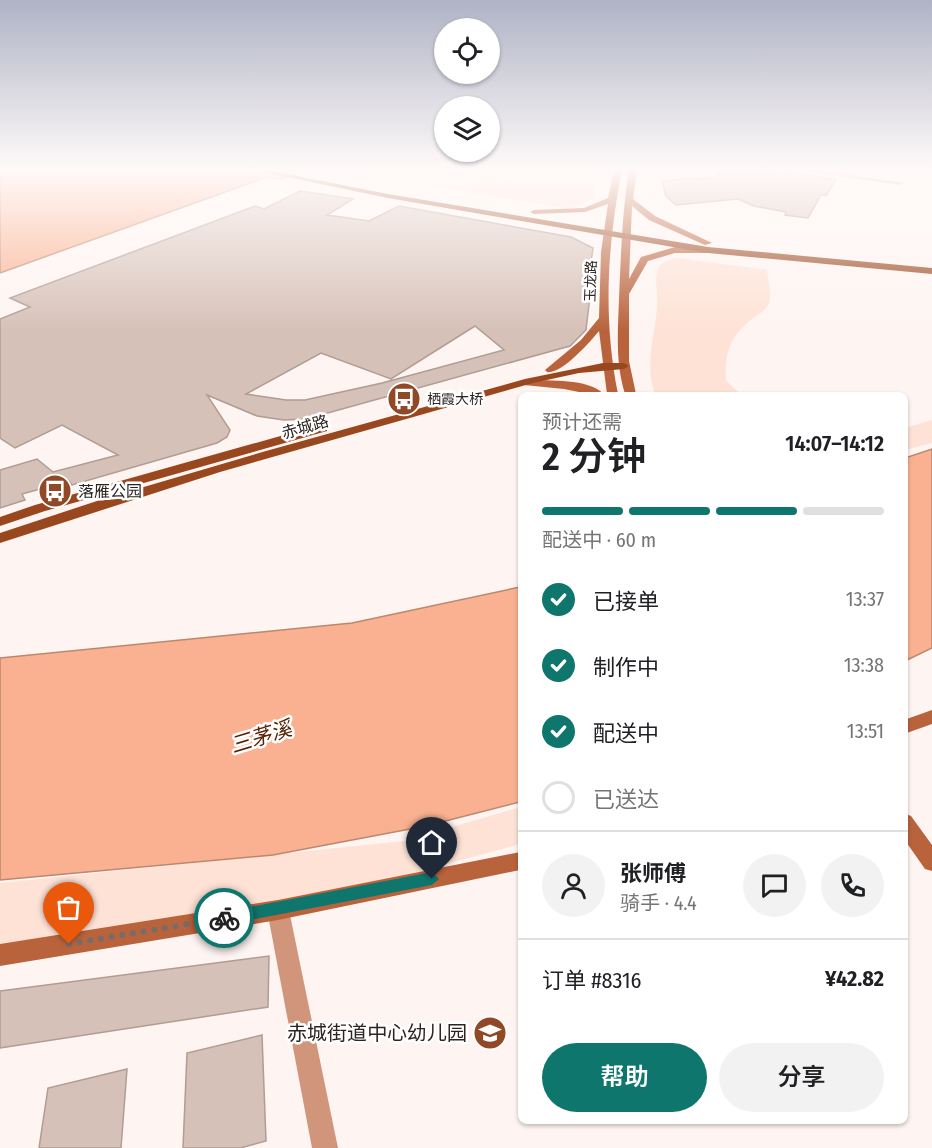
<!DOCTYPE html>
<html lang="zh">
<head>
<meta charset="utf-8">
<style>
	body { margin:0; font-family:"Fira Sans Condensed","Noto Sans SC",sans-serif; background:#f2f2f2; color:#202124; height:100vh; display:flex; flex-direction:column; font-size:22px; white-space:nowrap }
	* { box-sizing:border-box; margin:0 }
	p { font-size:20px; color:#757577 }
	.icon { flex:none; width:33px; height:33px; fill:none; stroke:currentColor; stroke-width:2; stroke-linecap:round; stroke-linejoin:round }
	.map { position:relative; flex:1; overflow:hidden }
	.side { position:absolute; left:518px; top:392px; width:390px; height:732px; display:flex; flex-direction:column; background:#fff; border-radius:9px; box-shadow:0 2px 4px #0004 }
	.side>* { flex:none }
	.buttons { position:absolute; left:434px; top:18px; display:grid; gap:12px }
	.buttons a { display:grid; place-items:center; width:66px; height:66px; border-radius:50%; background:#fff; box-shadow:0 2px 4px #0004; font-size:30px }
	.pin { position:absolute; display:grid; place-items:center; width:51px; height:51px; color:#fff; margin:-62px -26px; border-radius:50% 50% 50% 0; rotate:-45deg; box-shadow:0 0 6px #0007 }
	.pin .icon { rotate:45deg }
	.courier { position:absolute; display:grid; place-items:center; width:60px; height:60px; margin:-30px; border:4px solid #0f766e; border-radius:50%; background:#fff; color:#222; box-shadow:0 2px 8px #0007 }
	.head em { font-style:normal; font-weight:600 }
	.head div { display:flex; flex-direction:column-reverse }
	.head { display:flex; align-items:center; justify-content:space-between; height:102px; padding:0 24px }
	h1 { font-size:39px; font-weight:600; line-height:45px }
	.bar { display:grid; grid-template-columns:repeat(4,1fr); gap:9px 6px; align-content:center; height:72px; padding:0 24px }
	.bar i { height:8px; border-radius:4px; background:#e0e0e0 }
	.bar .current { background:#0f766e }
	.bar p { grid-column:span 4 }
	.line { display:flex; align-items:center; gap:15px; padding:0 24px; border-top:2px solid #e0e0e0 }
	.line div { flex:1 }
	.round { display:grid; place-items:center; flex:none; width:63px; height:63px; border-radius:32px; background:#f2f2f2 }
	ol { padding:0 24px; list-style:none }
	li { display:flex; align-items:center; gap:18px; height:66px }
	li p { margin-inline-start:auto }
	li .icon { padding:6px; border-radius:50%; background:#0f766e; color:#fff; stroke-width:4 }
	li:last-child { color:#757577 }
	li i { width:33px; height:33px; border:3px solid #e0e0e0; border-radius:50% }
	.button { display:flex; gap:12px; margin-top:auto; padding:12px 24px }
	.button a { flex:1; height:69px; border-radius:36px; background:#0f766e; color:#fff; font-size:24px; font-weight:600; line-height:69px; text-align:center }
	.button a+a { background:#f2f2f2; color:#202124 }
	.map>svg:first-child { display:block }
</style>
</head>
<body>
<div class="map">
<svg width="932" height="1148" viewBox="0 0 932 1148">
	<rect width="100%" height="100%" fill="#fef5f2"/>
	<g fill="#fee2d6">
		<polygon points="335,170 601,170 597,173 593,197 580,206 566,208"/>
		<path d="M677,258L767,270C768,280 772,294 769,303C767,309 761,313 756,316C732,333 724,351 726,380L740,394H655C644,364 655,337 657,307C658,296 654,279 658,269C661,261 669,260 677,258Z"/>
		<polygon points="932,420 932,443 905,450 905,428"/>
		<polygon points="520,807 520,844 278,910 0,955 0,883 404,841"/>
	</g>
	<g fill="#fab191" stroke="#bc876f" stroke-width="1.5">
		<polygon points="0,170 310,170 282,179 267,177 0,273"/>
		<polygon points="932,449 932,648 905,661 905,458"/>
		<polygon points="520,587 520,802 426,826 273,855 0,880 0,658 352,623"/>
	</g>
	<g fill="#d6c1b8" stroke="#b09c93" stroke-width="1.5" fill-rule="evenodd">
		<polygon points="723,170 770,170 836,179 826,196 821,195 808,218 785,215 786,212 754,206 738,199 676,205 666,196 662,181 716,177"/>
		<path d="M300,191L353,199L327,215L369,221L399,206L571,237L593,248L586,296H590L586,330L570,346L306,419L284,420L257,416L207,395L230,430L227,437L217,443L72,485L69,481L22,494L25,500L0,508V470L37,459L53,472L118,455L62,425L15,448L0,438V319L30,307L10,298L255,206L264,209ZM475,326L504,350L382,383L305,400H286L246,394L321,353L391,379Z"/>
		<polygon points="269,956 268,1007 0,1048 0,991"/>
		<polygon points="262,1035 266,1141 240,1148 183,1148 187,1053"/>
		<polygon points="127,1069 121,1148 39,1148 48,1088"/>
	</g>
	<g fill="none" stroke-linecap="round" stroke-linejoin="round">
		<g fill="#d1957c" fill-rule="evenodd">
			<polygon points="797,170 817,170 904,183 900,185"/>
			<polygon points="278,900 286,903 289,910 338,1148 312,1148 267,910 270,903"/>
		</g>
		<g fill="#b9633c" fill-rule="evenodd">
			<path d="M614,170H622C607,245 603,320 618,394H607L599,331C590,342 561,375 547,372L545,370L581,340L599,318L601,252L608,204L585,212L534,214L530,212L534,210L584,208L608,198Z"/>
			<path d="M629,170H637L633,199L655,216L712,243L705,245L649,220L632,206L629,279L641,257L675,247H708L712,250L708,253H675L648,261L629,294V361L636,394H625C615,362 618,331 619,298C621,255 622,212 629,170Z"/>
			<path d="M528,380C550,381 587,378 604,394H589L564,389L524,385L522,383Z"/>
			<polygon points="932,710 932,724 904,734 904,720"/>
			<polygon points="904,813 911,816 932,845 932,871 925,869 904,839"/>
			<polygon points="520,852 520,870 278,920 0,966 0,944 278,900"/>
		</g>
		<g fill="#99471e" fill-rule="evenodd">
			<polygon points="253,170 267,170 388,194 708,247 932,268 932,274 708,253 388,198"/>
			<polygon points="603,363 624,363 629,366 624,369 579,373 533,383 220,472 0,543 0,533 103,499 266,451 525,379"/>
			<polygon points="323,424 327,425 327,431 45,511 0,526 0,517 35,505"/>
		</g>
	</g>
	<linearGradient id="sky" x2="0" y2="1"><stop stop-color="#afb3c5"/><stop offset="0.51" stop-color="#fffaf9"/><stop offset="1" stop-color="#fffaf9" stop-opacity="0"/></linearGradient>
	<rect width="932" height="331" fill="url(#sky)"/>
	<polygon fill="#0f766e" points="432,872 439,879 432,885 224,925 217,918 224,912"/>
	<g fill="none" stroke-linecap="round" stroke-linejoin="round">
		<polyline stroke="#766d6a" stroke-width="6" stroke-dasharray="0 10.8" points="69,944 224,918"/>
	</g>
	<defs>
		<g id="bus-disc" transform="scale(1.725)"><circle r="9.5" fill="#904827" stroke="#fff"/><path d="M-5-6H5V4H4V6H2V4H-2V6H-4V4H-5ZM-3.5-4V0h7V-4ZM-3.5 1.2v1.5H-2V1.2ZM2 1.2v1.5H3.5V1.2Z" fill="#fff"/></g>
		<g id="school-disc" transform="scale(1.725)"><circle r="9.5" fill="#904827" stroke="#fff"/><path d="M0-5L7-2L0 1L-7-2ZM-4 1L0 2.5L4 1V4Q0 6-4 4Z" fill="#fff"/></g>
	</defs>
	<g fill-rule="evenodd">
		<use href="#bus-disc" x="404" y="399"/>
		<use href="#bus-disc" x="55" y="491"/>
		<use href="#school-disc" x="490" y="1033"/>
	</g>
	<g text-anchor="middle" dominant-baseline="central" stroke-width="5" stroke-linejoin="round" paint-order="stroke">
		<g font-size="14" fill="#2c2421" stroke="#fff">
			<text transform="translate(591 281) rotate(-88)">玉龙路</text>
		</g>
		<g font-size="14" fill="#2c2421" stroke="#fff" text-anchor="start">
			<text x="427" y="399">栖霞大桥</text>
		</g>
		<g font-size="16" fill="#2c2421" stroke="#fff">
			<text transform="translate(305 427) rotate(-16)">赤城路</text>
		</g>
		<g font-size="16" fill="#2c2421" stroke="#fff" text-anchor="start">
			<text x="78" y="491">落雁公园</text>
		</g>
		<g font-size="20" fill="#2c2421" stroke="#fff" text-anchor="end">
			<text x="467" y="1033">赤城街道中心幼儿园</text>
		</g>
		<g font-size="21" font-style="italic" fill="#592204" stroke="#fff">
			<text transform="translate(261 737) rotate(-17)">三茅溪</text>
		</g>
	</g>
</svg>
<div class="buttons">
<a><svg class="icon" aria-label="locate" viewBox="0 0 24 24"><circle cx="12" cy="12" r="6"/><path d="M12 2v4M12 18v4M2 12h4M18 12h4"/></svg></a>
<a><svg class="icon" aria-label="layers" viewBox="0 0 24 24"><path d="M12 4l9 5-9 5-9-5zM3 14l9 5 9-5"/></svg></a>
</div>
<div class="pin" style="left:69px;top:944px;background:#ea580c"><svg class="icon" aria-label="bag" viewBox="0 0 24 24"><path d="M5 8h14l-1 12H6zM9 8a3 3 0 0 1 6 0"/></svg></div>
<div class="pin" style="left:432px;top:879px;background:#1f2937"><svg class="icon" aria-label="home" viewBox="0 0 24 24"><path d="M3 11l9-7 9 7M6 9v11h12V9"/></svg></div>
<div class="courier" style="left:224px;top:918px"><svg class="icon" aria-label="bike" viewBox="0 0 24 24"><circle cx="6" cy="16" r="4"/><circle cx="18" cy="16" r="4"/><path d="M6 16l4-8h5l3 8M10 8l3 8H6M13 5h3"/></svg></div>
<section class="side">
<div class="head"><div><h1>2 分钟</h1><p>预计还需</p></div><em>14:07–14:12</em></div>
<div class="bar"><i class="current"></i><i class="current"></i><i class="current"></i><i></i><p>配送中 · 60 m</p></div>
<ol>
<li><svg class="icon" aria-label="check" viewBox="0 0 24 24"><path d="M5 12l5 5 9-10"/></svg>已接单<p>13:37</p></li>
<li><svg class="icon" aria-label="check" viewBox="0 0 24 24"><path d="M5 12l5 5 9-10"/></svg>制作中<p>13:38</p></li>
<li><svg class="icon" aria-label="check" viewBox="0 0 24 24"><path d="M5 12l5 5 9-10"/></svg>配送中<p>13:51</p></li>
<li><i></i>已送达</li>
</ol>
<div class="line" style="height:108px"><a class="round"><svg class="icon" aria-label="person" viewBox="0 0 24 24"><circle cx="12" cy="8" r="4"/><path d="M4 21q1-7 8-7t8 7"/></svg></a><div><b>张师傅</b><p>骑手 · 4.4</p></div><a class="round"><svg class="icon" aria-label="chat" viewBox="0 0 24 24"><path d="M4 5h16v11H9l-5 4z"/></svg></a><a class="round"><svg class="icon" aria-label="phone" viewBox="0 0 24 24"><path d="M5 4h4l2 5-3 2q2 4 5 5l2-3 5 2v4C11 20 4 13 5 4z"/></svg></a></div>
<div class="line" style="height:78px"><div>订单 #8316</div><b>¥42.82</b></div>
<div class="button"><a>帮助</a><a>分享</a></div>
</section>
</div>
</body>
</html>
